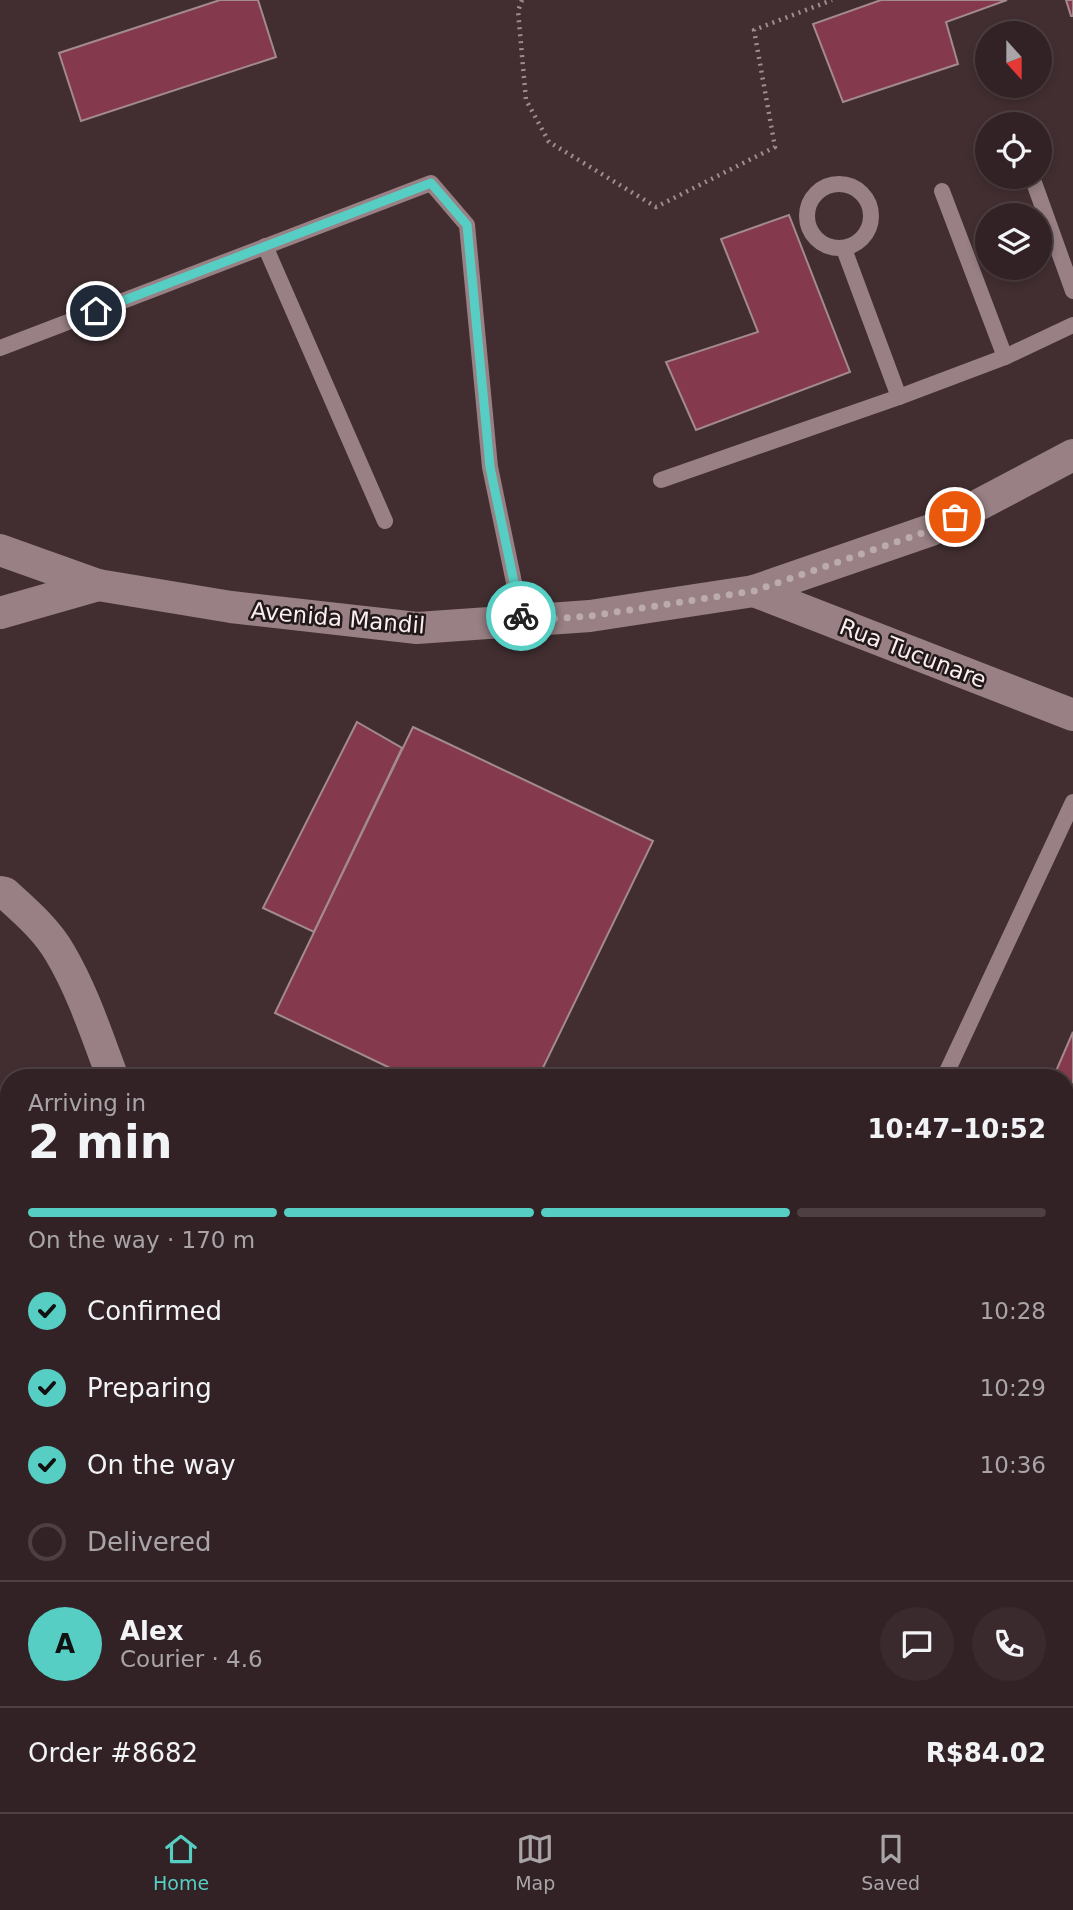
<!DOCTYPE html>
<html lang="en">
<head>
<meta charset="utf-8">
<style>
	body { margin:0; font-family:"DejaVu Sans",sans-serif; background:#3a2a2d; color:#f1f3f6; height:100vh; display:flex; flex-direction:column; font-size:26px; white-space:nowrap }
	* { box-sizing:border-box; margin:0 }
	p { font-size:23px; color:#a8a4a7 }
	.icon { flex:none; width:38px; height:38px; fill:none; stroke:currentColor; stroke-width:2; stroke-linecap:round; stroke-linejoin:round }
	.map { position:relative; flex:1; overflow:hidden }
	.panel { position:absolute; left:0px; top:1069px; width:1074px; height:744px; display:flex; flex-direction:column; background:#322225; border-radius:28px 28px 0 0; box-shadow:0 4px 10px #0003,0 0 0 2px #4d3f42 }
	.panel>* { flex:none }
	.needle { width:46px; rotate:159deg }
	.buttons { position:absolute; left:975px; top:21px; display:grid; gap:14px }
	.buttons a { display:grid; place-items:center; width:77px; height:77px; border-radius:50%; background:#322225; box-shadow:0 4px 10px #0003,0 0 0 2px #4d3f42; font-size:35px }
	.pin { position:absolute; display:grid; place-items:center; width:60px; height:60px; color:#fff; margin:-30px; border:4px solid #fff; border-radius:50%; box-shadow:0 2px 7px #0007 }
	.courier { position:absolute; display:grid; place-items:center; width:70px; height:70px; margin:-35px; border:5px solid #56cec3; border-radius:50%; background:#fff; color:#222; box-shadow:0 2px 9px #0007 }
	.overview em { font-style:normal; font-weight:700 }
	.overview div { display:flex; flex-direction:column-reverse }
	.overview { display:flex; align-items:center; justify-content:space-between; height:119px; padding:0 28px }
	h1 { font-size:46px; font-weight:700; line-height:52px }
	.bar { display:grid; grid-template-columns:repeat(4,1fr); gap:10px 7px; align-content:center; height:84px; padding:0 28px }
	.bar i { height:9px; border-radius:5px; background:#4d3f42 }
	.bar .active { background:#56cec3 }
	.bar p { grid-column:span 4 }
	.line { display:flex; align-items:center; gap:18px; padding:0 28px; border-top:2px solid #4d3f42 }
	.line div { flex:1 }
	.round { display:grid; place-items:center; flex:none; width:74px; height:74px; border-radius:37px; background:#3a2a2d }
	ol { padding:0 28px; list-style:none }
	li { display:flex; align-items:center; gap:21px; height:77px }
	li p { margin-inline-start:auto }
	li .icon { padding:7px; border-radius:50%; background:#56cec3; color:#111; stroke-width:4 }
	li:last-child { color:#a8a4a7 }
	li i { width:38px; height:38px; border:4px solid #4d3f42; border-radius:50% }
	.dock { display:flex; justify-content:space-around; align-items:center; height:98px; border-top:2px solid #4d3f42; background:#322225; font-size:19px; color:#a8a4a7 }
	.dock a { display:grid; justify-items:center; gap:4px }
	.dock .active { color:#56cec3 }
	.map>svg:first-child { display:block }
</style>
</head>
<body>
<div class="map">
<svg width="1073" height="1812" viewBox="0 0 1073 1812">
	<rect width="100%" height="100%" fill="#422e31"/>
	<g fill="#843a4c" stroke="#a28a8e" stroke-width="2">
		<polygon points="220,0 258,0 276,57 81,121 59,53"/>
		<polygon points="881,0 1007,0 946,22 958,64 843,102 813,24"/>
		<polygon points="1066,0 1073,0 1073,16 1071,16"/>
		<polygon points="789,215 850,372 696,430 666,362 758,332 721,239"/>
		<polygon points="357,722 402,748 314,932 263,908"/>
		<polygon points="413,727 653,841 538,1078 411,1078 275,1013"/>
		<polygon points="1073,1032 1073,1540 1066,1537 1066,1078 1053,1078"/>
		<polygon points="0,1291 9,1295 9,1475 0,1495"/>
		<polygon points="54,1804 201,1804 198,1812 50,1812"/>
		<polygon points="373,1804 581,1804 578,1812 376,1812 371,1809"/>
		<polygon points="702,1804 831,1804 828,1812 698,1812"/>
	</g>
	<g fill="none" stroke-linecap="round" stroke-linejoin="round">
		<polyline stroke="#9e8d90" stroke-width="4.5" stroke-dasharray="2 5" stroke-linecap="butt" points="522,0 518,11 526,100 549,142 656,207 775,147 754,30 832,0"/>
		<g stroke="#988084" stroke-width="16">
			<polyline points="1032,177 1073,291"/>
			<circle cx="839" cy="216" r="32"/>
			<polyline points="942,191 1005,357"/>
			<polyline points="265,246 385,521"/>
			<polyline points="844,249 899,397 1005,357 1073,325"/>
			<polyline points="0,348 431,183 467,225 490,467 522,621"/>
			<polyline points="661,480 899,397"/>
			<polyline points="944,1078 1073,802"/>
			<polyline points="629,1812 634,1804"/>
		</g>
		<g stroke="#988084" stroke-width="32">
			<polyline points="0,550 98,585 231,607 417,628 590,616 754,591 931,530 1073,455"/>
			<polyline points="754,591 1073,715"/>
			<polyline points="0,613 98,585"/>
			<path d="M0,892L5,893C25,911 47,930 60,953C83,992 97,1036 113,1078"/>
			<polyline points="0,1146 9,1147"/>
			<polyline points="1066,1725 1073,1728"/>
		</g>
	</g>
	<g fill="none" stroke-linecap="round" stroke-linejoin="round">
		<polyline stroke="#bbabad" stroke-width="7" stroke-dasharray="0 12.6" points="521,616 522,621 590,616 754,591 931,530 955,517"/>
		<polyline stroke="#56cec3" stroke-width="9" points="96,311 431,183 467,225 490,467 521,616"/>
	</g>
	<g text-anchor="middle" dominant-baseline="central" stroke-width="5" stroke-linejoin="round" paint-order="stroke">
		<g font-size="23" fill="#fceef0" stroke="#22191a">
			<text transform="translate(338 618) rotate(5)">Avenida Mandil</text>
			<text transform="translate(913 653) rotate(21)">Rua Tucunare</text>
		</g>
	</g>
</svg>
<div class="buttons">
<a><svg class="needle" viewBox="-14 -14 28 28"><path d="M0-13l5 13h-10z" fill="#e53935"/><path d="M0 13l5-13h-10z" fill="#a8a4a7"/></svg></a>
<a><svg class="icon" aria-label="locate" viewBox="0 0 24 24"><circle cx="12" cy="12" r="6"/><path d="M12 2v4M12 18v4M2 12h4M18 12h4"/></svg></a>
<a><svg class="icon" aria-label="layers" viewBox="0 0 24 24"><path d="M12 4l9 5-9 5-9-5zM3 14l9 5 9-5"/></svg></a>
</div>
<div class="pin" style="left:955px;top:517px;background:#ea580c"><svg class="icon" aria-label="bag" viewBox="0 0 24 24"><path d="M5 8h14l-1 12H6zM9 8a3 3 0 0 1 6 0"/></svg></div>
<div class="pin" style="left:96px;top:311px;background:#1f2937"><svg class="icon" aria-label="home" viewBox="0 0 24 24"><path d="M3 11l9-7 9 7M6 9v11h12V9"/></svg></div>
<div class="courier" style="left:521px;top:616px"><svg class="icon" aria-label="bike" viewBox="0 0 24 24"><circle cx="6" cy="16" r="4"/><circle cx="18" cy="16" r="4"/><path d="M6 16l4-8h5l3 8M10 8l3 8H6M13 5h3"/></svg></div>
<section class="panel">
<div class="overview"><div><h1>2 min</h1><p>Arriving in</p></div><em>10:47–10:52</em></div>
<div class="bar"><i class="active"></i><i class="active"></i><i class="active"></i><i></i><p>On the way · 170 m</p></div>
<ol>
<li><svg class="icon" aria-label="check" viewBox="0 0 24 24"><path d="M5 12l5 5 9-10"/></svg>Confirmed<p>10:28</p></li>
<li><svg class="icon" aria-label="check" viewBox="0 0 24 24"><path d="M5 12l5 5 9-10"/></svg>Preparing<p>10:29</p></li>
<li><svg class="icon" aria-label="check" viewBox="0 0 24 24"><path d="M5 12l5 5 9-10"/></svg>On the way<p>10:36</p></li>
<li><i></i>Delivered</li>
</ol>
<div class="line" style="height:126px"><b class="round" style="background:#56cec3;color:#111">A</b><div><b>Alex</b><p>Courier · 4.6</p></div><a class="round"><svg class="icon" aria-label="chat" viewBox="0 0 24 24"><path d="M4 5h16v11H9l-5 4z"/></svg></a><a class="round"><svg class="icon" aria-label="phone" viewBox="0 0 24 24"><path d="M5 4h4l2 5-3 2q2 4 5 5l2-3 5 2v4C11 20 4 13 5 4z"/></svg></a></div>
<div class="line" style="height:91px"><div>Order #8682</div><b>R$84.02</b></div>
</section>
</div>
<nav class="dock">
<a class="active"><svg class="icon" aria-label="home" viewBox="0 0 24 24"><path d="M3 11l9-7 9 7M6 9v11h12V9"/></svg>Home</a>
<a><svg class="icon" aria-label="map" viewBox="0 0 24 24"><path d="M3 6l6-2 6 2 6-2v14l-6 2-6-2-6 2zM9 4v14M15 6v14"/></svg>Map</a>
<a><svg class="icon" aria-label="saved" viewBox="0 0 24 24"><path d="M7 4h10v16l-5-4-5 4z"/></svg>Saved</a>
</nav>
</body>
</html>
